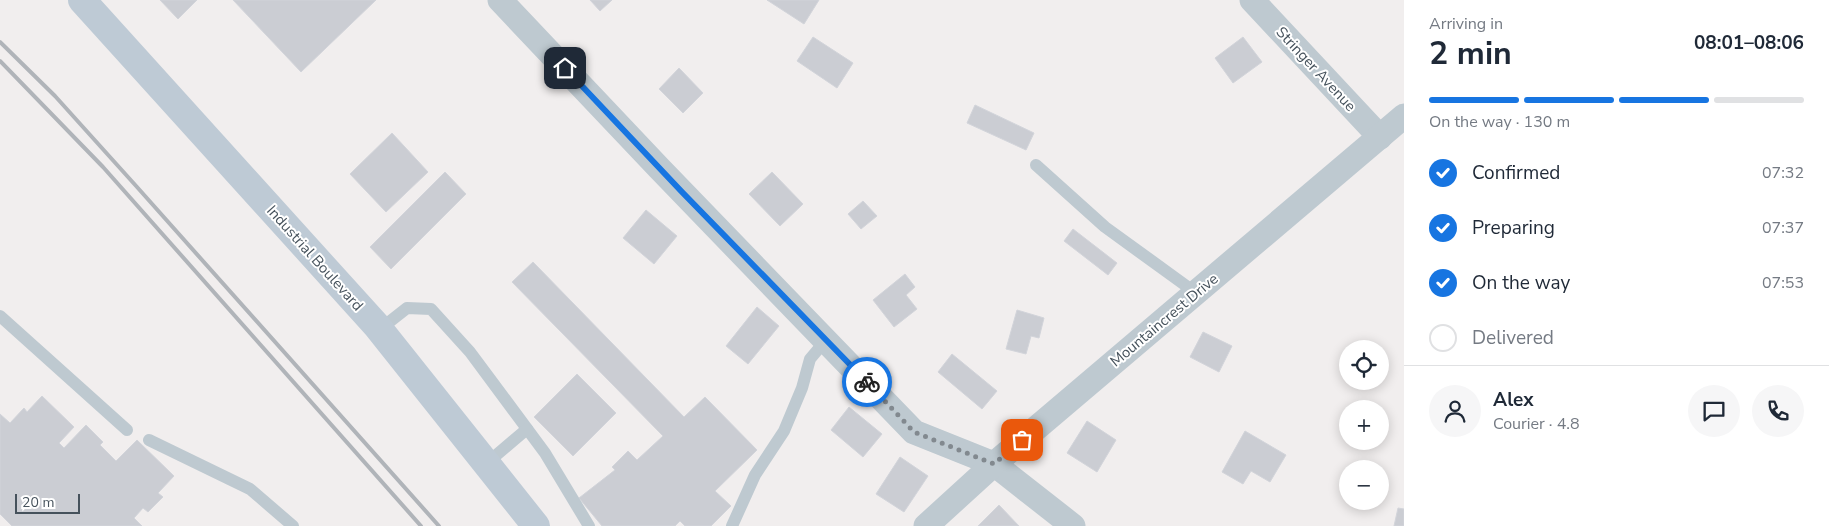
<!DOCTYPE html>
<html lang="en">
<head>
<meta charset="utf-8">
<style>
	body { margin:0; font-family:"Nunito Sans",sans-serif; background:#f6f6f7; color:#1f2937; height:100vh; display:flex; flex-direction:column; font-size:19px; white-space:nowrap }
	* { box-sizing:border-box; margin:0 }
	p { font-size:16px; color:#747a83 }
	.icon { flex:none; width:28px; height:28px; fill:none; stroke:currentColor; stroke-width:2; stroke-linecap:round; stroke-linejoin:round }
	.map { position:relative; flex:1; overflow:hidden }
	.drawer { display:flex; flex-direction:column; background:#fff; width:425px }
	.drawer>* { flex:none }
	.buttons { position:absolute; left:1339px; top:340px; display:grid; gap:10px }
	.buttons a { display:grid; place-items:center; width:50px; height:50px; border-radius:50%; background:#fff; box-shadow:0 2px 12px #0003; font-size:25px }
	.scale { position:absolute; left:15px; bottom:12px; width:65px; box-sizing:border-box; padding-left:5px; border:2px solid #46525c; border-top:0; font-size:14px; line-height:18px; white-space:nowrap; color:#46525c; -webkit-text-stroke:4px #fff; paint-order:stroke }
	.pin { position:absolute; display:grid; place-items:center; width:42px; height:42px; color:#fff; margin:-21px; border-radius:10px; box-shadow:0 2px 8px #0006 }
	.courier { position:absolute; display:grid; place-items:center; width:50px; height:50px; margin:-25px; border:4px solid #1775e1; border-radius:50%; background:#fff; color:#222; box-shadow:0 1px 6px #0007 }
	.overview em { font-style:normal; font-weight:700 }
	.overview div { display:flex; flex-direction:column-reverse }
	.overview { display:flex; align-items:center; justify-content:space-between; height:85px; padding:0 25px }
	h1 { font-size:32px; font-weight:700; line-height:38px }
	.bar { display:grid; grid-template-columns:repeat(4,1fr); gap:8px 5px; align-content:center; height:60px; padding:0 25px }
	.bar i { height:6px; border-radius:4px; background:#e0e1e3 }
	.bar .on { background:#1775e1 }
	.bar p { grid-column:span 4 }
	.line { display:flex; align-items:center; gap:12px; padding:0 25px; border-top:1px solid #e0e1e3 }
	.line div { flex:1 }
	.round { display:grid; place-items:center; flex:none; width:52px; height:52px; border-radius:26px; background:#f6f6f7 }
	ol { padding:0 25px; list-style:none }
	li { display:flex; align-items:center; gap:15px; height:55px }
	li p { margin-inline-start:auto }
	li .icon { padding:5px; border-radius:50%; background:#1775e1; color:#fff; stroke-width:4 }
	li:last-child { color:#747a83 }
	li i { width:28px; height:28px; border:2px solid #e0e1e3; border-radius:50% }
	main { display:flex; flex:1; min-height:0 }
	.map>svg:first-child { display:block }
</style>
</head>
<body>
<main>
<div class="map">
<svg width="1404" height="526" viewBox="0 0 1404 526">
	<rect width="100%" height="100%" fill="#f1eeee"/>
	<g fill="#cbcdd3" stroke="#d2d4da">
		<polygon points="160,0 197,0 178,19"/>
		<polygon points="233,0 376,0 301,72"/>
		<polygon points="590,0 612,0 600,11"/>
		<polygon points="767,0 819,0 804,24"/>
		<polygon points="813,37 853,63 837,88 797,61"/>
		<polygon points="1243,37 1262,62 1233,83 1215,58"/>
		<polygon points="679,68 703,93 683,113 659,89"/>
		<polygon points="975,105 1034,133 1026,150 967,123"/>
		<polygon points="392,133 428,172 386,212 350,174"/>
		<polygon points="445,172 466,194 391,269 370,247"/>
		<polygon points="772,172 803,204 780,226 749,194"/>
		<polygon points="863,201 877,216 861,229 848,214"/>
		<polygon points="646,210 677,236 654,264 623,238"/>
		<polygon points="1073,229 1117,263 1108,275 1064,241"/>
		<polygon points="533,262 684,417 705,397 757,450 715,491 731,506 711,526 685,526 680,521 675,526 602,526 579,498 615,470 612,467 628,451 637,460 663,436 512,282"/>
		<polygon points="905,274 915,287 906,295 917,309 894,327 873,300"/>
		<polygon points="757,307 779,326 748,364 726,346"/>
		<polygon points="1017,310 1044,318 1039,338 1031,336 1026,354 1006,349"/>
		<polygon points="1203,332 1232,346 1219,372 1190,357"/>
		<polygon points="952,354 997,391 982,409 938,372"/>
		<polygon points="577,374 616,413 573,456 534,417"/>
		<polygon points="42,396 74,427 59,443 64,448 86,425 103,442 100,445 116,461 137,440 174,476 158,493 163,497 148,512 143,508 134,518 142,526 12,526 0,514 0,414 10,423 24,408 27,412"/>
		<polygon points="849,407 882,434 863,457 831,430"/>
		<polygon points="1087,421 1116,440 1097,472 1067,453"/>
		<polygon points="1245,431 1286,455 1270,482 1251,471 1243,484 1222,472"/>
		<polygon points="900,457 928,476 904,512 876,494"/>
		<polygon points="999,505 1019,526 978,526"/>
		<polygon points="1398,508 1404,509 1404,526 1394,526"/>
	</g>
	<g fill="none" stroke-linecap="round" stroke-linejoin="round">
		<g stroke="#bec9d0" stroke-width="12">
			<polyline points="1036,165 1105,227 1196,293"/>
			<polyline points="0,316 127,430"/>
			<polyline points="379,330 407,308 431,309 470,352 545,453 589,526"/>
			<polyline points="149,440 250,489 293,526"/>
			<polyline points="487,463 527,429"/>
			<polyline points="732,526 755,475 784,431 802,388 810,359 826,340"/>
		</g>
		<g stroke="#bec9d0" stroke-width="25">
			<polyline points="500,0 659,168 914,432 994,464 1073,526"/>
			<polyline points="1252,0 1380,137"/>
			<polyline points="926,526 994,464 1404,116"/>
		</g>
		<polyline stroke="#becad5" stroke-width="28" points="82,0 376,325 536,526"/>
		<g stroke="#b0b4b9" stroke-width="4">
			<polyline points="0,42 55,96 137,187 439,526"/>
			<polyline points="0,61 103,167 421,526"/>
		</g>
	</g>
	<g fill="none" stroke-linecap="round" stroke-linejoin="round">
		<polyline stroke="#82898f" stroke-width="5" stroke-dasharray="0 9" points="867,382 914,432 994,464 1022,440"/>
		<polyline stroke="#1775e1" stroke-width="6" points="565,68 682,192 867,382"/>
	</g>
	<g text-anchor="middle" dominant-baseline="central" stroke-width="4" stroke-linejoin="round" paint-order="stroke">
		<g font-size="15" fill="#46525c" stroke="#fff">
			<text transform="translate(1316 69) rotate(47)">Stringer Avenue</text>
			<text transform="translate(315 258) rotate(48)">Industrial Boulevard</text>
			<text transform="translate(1164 320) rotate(-40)">Mountaincrest Drive</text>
		</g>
	</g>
</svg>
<div class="buttons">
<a><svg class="icon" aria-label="locate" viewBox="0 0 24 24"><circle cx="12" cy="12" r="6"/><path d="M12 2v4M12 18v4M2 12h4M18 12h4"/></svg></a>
<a>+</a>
<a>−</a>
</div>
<div class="scale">20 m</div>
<div class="pin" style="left:1022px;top:440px;background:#ea580c"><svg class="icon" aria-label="bag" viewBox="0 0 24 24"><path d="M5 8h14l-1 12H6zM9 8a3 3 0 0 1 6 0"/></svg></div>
<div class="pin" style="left:565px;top:68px;background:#1f2937"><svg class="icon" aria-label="home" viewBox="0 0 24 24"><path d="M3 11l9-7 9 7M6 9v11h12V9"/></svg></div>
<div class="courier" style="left:867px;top:382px"><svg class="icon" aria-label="bike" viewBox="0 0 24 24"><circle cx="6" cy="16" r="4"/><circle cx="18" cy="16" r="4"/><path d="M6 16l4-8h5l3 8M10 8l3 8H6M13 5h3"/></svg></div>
</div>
<section class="drawer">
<div class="overview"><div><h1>2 min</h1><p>Arriving in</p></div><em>08:01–08:06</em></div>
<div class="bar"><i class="on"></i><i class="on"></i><i class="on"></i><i></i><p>On the way · 130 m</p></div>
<ol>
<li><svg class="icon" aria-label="check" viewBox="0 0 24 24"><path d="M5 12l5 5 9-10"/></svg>Confirmed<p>07:32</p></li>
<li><svg class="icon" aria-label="check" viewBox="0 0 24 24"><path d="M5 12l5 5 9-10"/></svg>Preparing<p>07:37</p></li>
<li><svg class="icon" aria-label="check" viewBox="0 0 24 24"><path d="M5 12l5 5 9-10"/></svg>On the way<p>07:53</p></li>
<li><i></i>Delivered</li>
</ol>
<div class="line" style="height:90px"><a class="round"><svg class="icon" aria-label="person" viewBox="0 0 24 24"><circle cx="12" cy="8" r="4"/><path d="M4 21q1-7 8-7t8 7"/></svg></a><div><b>Alex</b><p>Courier · 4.8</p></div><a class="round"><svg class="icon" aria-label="chat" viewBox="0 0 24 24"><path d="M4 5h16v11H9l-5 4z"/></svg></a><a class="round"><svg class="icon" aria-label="phone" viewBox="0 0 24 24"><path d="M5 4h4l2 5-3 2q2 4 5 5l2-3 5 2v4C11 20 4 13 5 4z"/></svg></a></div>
</section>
</main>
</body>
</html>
